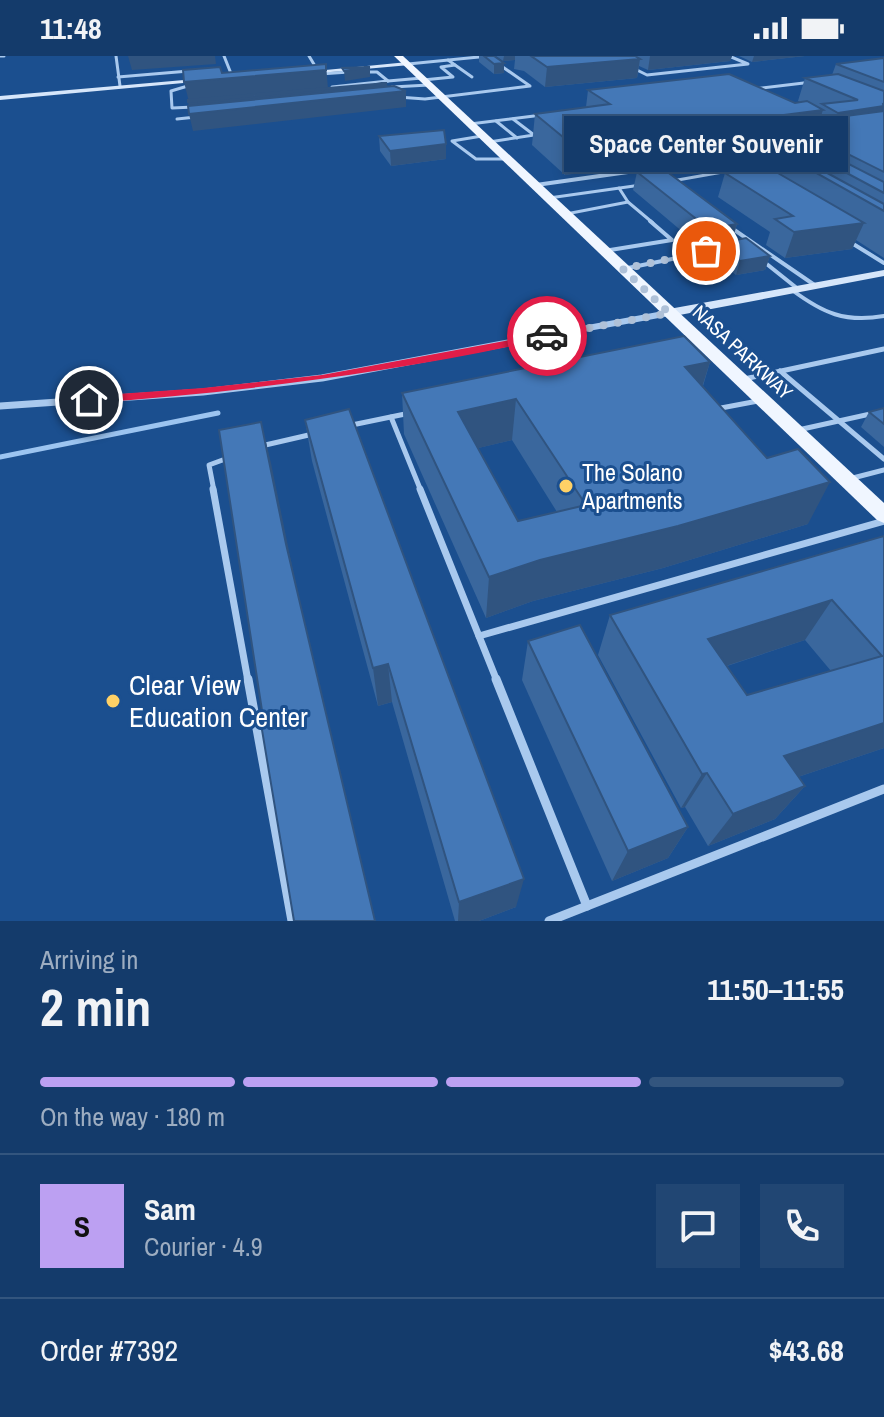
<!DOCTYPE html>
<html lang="en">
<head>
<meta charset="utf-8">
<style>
	body { margin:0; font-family:"Archivo Narrow",sans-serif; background:#214673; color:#f1f3f6; height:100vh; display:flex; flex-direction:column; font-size:30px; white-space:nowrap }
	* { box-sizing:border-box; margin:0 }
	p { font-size:26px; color:#9dadc1 }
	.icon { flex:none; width:44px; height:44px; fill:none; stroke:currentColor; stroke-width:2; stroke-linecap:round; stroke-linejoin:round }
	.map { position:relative; height:865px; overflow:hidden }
	.drawer { display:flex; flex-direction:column; background:#143b6b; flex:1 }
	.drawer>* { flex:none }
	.pin { position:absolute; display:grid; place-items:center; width:68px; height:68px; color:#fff; margin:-34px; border:4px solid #fff; border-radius:50%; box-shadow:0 2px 8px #0007 }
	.courier { position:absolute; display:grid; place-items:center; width:80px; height:80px; margin:-40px; border:6px solid #e11d48; border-radius:50%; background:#fff; color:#222; box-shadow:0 2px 10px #0007 }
	.bubble { position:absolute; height:56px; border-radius:0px; background:#143b6b; box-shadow:0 4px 12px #0003,0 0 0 2px #33557e; font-size:26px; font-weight:700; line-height:56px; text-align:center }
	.summary em { font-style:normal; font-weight:700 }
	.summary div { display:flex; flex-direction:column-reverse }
	.summary { display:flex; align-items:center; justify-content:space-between; height:136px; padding:0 40px }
	h1 { font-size:52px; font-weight:700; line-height:60px }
	.bar { display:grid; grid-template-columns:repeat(4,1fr); gap:12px 8px; align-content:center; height:96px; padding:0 40px }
	.bar i { height:10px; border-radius:6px; background:#33557e }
	.bar .selected { background:#bca0f2 }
	.bar p { grid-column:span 4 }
	.line { display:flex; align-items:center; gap:20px; padding:0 40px; border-top:2px solid #33557e }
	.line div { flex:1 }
	.round { display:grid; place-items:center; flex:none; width:84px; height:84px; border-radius:0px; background:#214673 }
	.status { display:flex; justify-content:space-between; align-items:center; height:56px; padding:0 40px; background:#143b6b; direction:ltr }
	.status svg { height:22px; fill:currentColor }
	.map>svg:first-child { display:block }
</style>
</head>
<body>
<div class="status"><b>11:48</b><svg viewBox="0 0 49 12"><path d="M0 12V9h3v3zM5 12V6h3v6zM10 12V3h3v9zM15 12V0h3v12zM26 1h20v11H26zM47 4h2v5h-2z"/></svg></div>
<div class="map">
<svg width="884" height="865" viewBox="0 0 884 865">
	<rect width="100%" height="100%" fill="#1b4f8f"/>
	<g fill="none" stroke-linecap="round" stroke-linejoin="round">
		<polyline stroke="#9cc4f0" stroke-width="5" points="0,401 218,357"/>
		<g stroke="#a9c9ee" stroke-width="3">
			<polyline points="0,0 4,0"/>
			<polyline points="116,0 120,30"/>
			<polyline points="224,0 232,20"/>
			<polyline points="309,0 318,15"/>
			<polyline points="455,9 472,21"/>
			<polyline points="631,11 647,19 748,8 729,0"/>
			<polyline points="364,16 377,16 388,25 422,22"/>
			<polyline points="320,18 349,16"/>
			<polyline points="118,21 189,15"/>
			<polyline points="423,24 453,21 441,11 455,9 448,4"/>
			<polyline points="191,29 171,35 172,52 194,51"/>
			<polyline points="392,31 429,29"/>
			<polyline points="332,37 332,31 388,25"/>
			<polyline points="398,41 425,43 530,30 497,7"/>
			<polyline points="177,63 196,61"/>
			<polyline points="496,65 517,82"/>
			<polyline points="482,80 452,85 476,103 507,103"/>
			<polyline points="489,86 534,79 513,63"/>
			<polyline points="672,125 734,114 742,119"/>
			<polyline points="619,132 628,146 653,167"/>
			<polyline points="549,142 641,129"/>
			<polyline points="566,158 628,146"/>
		</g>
		<g stroke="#a9c9ee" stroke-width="4">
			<polyline points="730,171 816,230"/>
			<polyline points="850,186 884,207"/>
			<polyline points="604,195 672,184 650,165"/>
			<polyline points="763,205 798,233"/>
			<polyline points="623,213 721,193"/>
			<path d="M792,234C823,257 845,267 884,260"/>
		</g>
		<g stroke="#a9c9ee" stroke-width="5">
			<polyline points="780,315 884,403"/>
			<polyline points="744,323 884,293"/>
			<polyline points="721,359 721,352 758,345"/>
			<polyline points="391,361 421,435"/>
			<polyline points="347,370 410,357"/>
			<polyline points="798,374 884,355"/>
			<polyline points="261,390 313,378"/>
			<polyline points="849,423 884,414"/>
			<polyline points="214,435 209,409 228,402"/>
		</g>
		<g stroke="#a9c9ee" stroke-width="7">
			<polyline points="213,433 248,625"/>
			<polyline points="420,433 497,625"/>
			<polyline points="479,580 884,465"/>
		</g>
		<g stroke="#a9c9ee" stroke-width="9">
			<polyline points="248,623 292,865"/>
			<polyline points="496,623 587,850"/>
			<polyline points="549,865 884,733"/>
		</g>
		<g stroke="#a9c9ee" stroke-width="3">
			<polyline points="408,8 489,0"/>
			<polyline points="754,33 812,26"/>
			<polyline points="470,68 542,59"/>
		</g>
		<polyline stroke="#a9c9ee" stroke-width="4" points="536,129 741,100"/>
		<polyline stroke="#a9c9ee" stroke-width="6" points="518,285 669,257"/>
		<polyline stroke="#a9c9ee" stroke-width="7" points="0,350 203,336 322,322 529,283"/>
		<g fill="#d6e6fa" fill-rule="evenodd">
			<polygon points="408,6 410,9 308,18 305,16"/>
			<polygon points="207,22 205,25 0,44 0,40"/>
			<polygon points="884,214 884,220 669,261 663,257 669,253"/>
		</g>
		<polygon fill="#f0f6ff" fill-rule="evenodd" points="394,0 403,0 884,447 884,467 877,464"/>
	</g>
	<g fill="#3a679d" fill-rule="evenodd">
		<polygon points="479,0 494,0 504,7 504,17 494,18 479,6"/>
		<polygon points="496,0 732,0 730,5 648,14 639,10 637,22 545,31 524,15 514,13 515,4 503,5"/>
		<polygon points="739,0 805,0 752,6"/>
		<polygon points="884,2 884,202 856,184 852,193 785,202 766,189 770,176 718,141 725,117 743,113 731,106 734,95 565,119 532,89 535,58 586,51 588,34 795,47 800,46 798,45 805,22 832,19 836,8"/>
		<polygon points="379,80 446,103 391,110 380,95"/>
		<polygon points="637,116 737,168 732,185 770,200 765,214 736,219 712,201 715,190 703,193 633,134"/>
		<path d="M710,306L703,330L808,468L663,512L533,545L486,562L404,378L402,337ZM512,384L557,456L518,465L478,392Z"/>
		<polygon points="884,352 884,391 861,371 869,356"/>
		<polygon points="305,364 516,851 479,865 455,865 392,646 378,650 312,405"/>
		<path d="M884,480V692L798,721L805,730L775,763L708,790L685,751L681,752L598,599L610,559ZM805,584L831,615L747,639L727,610Z"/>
		<polygon points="528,585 688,771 668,802 612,825 522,624"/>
	</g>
	<g fill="#305480">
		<polygon points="128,0 215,0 216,8 132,14"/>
		<polygon points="504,0 515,0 515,4 503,5"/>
		<polygon points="650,0 732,0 730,5 648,14"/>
		<polygon points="754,0 805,0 752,6"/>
		<polygon points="640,3 637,22 545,31 547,11"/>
		<polygon points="504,7 504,17 494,18 494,8"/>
		<polygon points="326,8 328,33 387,27 388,37 406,35 406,51 193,75 189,58 190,57 188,46 189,46 184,26"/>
		<polygon points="370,11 370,21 345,25 344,15"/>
		<polygon points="884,47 884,91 829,82 838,57"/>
		<polygon points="823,54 814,81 806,77 801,93 797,86 740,74 734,95 565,119 569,86"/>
		<polygon points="446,88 446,103 391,110 390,95"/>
		<polygon points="864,167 852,193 785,202 794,176"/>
		<polygon points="737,168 731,187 716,188 715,190 703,193 709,173"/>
		<polygon points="770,200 765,214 736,219 740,205"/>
		<polygon points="710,306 697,347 685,311"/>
		<polygon points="516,343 512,384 458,397 458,356"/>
		<polygon points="261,366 271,407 296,529 286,488"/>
		<polygon points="830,426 808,468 663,512 533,545 486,562 489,521 540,504"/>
		<polygon points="832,544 805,584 689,622 708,583"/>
		<polygon points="388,608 392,646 378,650 373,612"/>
		<polygon points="884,667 884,692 756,735 784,700"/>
		<polygon points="707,717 685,751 681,752 702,718"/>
		<polygon points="805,730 775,763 708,790 733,758"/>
		<polygon points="688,771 668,802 612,825 628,795"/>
		<polygon points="524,823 516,851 479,865 458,865 459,846"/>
	</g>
	<g fill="#4478b7" stroke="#305480" stroke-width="2" fill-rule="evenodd">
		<polygon points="484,0 494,0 504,7 494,8"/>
		<polygon points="531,0 635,0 640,3 547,11"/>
		<polygon points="884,2 884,26 836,8"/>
		<polygon points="326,8 326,14 184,26 183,14 220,11 222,17"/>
		<polygon points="370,11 344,15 342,12"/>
		<polygon points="729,18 795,47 807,45 823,54 569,86 535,58 610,48 588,34"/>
		<polygon points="838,18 884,35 884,47 883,48 884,50 838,57 822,48 858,44 805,22"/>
		<polygon points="387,27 188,46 188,44"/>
		<polygon points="394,30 406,35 189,58 188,50"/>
		<polygon points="884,55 884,116 806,77 800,79 802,84 884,126 884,137 791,87 785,88 787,95 884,148 884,155 740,74"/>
		<polygon points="444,74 446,88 390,95 379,80"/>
		<polygon points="764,109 864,167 794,176 775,163 793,160 725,117"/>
		<polygon points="662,112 737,168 709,173 637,116"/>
		<polygon points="746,182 770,200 740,205 716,188"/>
		<path d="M684,280L710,306L685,311L767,402L798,393L830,426L678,470L540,504L489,521L402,337ZM516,343L586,449L518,465L458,356Z"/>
		<polygon points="884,352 884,368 869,356"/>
		<polygon points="349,353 524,823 459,846 388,608 373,612 305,364"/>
		<polygon points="261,366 286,488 375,865 294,865 260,662 263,661 219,374"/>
		<path d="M884,480V667L784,700L805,730L733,758L707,717L702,718L610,559ZM832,544L882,600L747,639L708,583Z"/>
		<polygon points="580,569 688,771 628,795 528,585"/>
	</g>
	<path fill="#e11d48" d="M547,277L550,278V282C398,316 244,336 89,347L83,344L89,340L203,332L322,319Z"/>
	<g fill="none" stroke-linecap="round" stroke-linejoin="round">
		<polyline stroke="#afc1d8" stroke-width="8" stroke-dasharray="0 14.4" points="547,280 669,257 623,213 706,195"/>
	</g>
	<g fill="#ffd166" stroke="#1b4f8f" stroke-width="3">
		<circle cx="566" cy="430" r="8"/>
		<circle cx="113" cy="645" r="8"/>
	</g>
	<g text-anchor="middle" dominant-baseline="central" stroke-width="6" stroke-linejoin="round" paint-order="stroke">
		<g font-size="20" fill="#fff" stroke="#1b4f8f">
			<text transform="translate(743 296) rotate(43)">NASA PARKWAY</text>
		</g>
		<g font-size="24" fill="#fff" stroke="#1b4f8f" text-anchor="start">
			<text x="582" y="416">The Solano<tspan x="582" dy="28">Apartments</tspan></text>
		</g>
		<g font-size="28" fill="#fff" stroke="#1b4f8f" text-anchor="start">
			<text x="129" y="629">Clear View<tspan x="129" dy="32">Education Center</tspan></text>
		</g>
	</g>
</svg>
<div class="pin" style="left:706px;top:195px;background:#ea580c"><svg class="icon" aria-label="bag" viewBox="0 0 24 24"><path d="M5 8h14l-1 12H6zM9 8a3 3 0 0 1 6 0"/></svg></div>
<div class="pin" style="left:89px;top:344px;background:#1f2937"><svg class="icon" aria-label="home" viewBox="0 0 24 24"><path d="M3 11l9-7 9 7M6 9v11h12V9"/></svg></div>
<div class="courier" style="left:547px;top:280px"><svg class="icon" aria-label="car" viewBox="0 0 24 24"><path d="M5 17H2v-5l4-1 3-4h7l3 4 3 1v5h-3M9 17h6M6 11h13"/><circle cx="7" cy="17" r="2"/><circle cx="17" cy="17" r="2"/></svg></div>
<div class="bubble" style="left:564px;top:60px;width:284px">Space Center Souvenir</div>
</div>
<section class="drawer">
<div class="summary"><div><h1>2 min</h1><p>Arriving in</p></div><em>11:50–11:55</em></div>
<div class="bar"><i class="selected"></i><i class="selected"></i><i class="selected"></i><i></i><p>On the way · 180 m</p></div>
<div class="line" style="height:144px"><b class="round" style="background:#bca0f2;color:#111">S</b><div><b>Sam</b><p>Courier · 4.9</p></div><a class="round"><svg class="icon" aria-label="chat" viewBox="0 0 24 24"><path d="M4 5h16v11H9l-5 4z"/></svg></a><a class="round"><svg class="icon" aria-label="phone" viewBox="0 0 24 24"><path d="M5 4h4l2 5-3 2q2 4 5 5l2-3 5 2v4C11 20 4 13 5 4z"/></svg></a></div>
<div class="line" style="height:104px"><div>Order #7392</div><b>$43.68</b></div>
</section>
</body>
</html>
